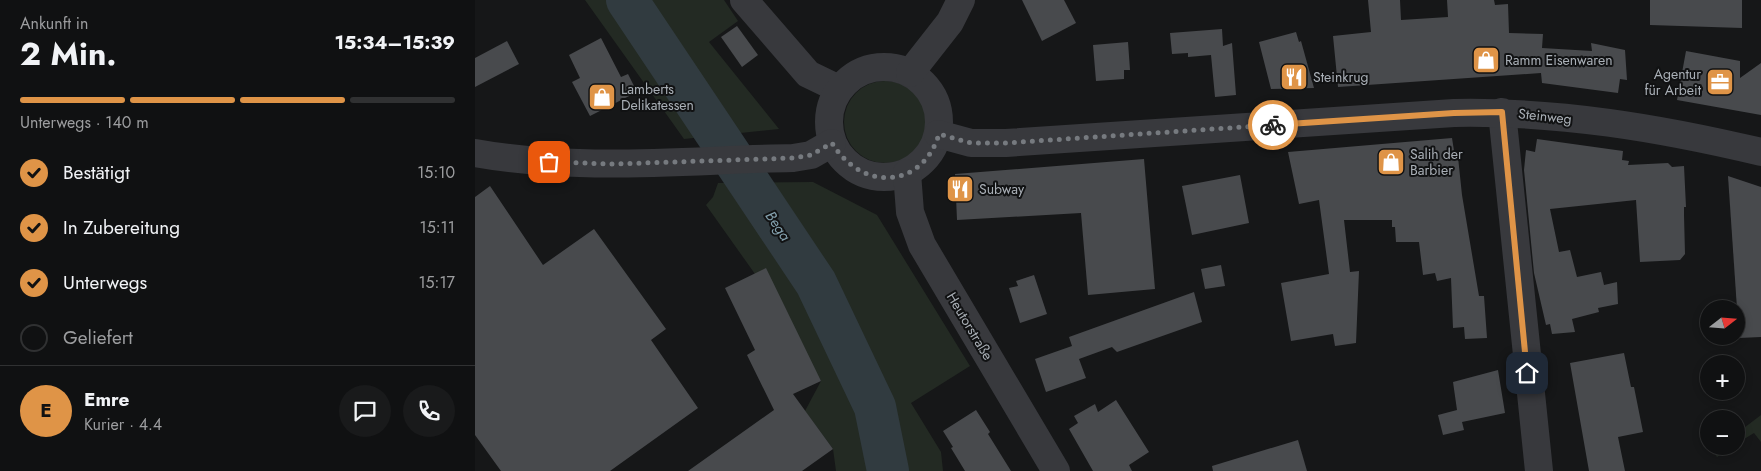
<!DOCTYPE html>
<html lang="de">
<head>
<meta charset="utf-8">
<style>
	body { margin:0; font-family:Jost,sans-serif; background:#191a1b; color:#f1f3f6; height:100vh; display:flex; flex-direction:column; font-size:19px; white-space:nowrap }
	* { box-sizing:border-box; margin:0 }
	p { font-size:16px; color:#9c9d9f }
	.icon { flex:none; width:28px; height:28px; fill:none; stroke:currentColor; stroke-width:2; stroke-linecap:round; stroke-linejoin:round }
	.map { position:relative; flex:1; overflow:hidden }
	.drawer { display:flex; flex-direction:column; background:#101112; width:475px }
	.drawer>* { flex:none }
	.needle { width:32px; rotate:73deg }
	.fabs { position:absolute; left:1225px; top:300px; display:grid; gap:10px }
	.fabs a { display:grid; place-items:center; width:45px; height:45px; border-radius:50%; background:#101112; box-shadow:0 2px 8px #0003,0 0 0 1px #303132; font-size:25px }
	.pin { position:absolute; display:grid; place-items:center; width:42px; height:42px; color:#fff; margin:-21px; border-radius:10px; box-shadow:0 2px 8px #0006 }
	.courier { position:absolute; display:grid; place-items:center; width:50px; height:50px; margin:-25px; border:4px solid #df9447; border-radius:50%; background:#fff; color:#222; box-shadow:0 1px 6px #0007 }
	.summary em { font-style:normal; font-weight:700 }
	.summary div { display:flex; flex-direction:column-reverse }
	.summary { display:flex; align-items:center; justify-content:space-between; height:85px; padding:0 20px }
	h1 { font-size:32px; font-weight:700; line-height:38px }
	.bar { display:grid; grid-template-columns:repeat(4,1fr); gap:8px 5px; align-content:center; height:60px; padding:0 20px }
	.bar i { height:6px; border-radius:4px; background:#303132 }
	.bar .current { background:#df9447 }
	.bar p { grid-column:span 4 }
	.line { display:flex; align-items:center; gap:12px; padding:0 20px; border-top:1px solid #303132 }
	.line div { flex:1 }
	.round { display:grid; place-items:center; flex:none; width:52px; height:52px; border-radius:26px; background:#191a1b }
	ol { padding:0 20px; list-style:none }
	li { display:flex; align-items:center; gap:15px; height:55px }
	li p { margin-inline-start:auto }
	li .icon { padding:5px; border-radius:50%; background:#df9447; color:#111; stroke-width:4 }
	li:last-child { color:#9c9d9f }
	li i { width:28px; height:28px; border:2px solid #303132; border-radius:50% }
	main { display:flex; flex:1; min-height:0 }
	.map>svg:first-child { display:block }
</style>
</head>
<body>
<main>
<section class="drawer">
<div class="summary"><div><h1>2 Min.</h1><p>Ankunft in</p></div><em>15:34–15:39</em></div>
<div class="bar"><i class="current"></i><i class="current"></i><i class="current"></i><i></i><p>Unterwegs · 140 m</p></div>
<ol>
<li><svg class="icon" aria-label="check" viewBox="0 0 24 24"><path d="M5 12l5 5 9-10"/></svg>Bestätigt<p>15:10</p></li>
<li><svg class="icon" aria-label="check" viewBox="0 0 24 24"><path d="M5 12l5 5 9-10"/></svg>In Zubereitung<p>15:11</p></li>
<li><svg class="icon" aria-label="check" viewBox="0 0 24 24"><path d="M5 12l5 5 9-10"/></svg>Unterwegs<p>15:17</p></li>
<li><i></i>Geliefert</li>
</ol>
<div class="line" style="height:90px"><b class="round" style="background:#df9447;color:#111">E</b><div><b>Emre</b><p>Kurier · 4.4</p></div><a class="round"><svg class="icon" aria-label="chat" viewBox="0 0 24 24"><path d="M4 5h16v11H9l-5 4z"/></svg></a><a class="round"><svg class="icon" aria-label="phone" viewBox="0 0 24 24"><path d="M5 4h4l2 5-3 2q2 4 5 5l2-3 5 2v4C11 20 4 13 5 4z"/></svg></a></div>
</section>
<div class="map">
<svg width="1286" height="471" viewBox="0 0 1286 471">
	<rect width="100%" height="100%" fill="#161718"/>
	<g fill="#232a23">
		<polygon points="110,0 249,0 263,21 234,42 304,129 209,139"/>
		<circle cx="410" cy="122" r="41"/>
		<polygon points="338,182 402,215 495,366 436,403 466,452 468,471 361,471 358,449 330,411 346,381 280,274 231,205 238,197 243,183"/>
		<polygon points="1286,415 1286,442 1279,433 1261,444 1261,434"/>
		<polygon points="1244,446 1259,446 1242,457 1237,450"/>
	</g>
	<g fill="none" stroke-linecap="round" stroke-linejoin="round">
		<polyline stroke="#313b40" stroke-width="42" points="152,0 341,283 400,407 413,471"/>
	</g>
	<g fill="#484a4d">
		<polygon points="547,0 589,0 601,23 567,41"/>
		<polygon points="893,0 925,0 926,20 973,17 972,0 1019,0 1020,5 1033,4 1034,33 1068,34 1067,48 1117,51 1116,43 1150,50 1152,80 1145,79 1143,93 1067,83 1066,73 863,87 858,36 896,32"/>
		<polygon points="1175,0 1267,0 1267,28 1175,25"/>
		<polygon points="262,26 283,55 267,67 246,37"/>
		<polygon points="747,29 748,46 757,43 761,95 740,97 736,55 713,57 713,53 697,54 695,33"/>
		<polygon points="821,32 824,42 826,41 839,88 796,89 784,42"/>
		<polygon points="126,38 146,77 153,74 162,92 115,116 97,82 105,78 94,55"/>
		<polygon points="32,41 44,64 0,87 0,58"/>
		<polygon points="653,42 655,70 649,70 649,79 621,81 618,45"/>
		<polygon points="1211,51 1265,61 1265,78 1286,63 1286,115 1202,100"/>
		<polygon points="977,138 980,157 983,157 987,195 1004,296 1009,296 1012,338 990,339 989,327 978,328 976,278 962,281 960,273 948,275 944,242 921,242 920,227 917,227 917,220 869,220 875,272 884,271 881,343 860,346 858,334 816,341 806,283 854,274 844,200 824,204 813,152"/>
		<polygon points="1062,139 1148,151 1147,160 1154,161 1153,165 1193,163 1197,167 1209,166 1211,207 1209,207 1209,215 1210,254 1205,260 1165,262 1161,200 1075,209 1084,252 1095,250 1102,277 1126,272 1129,285 1142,282 1143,304 1123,308 1124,312 1097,319 1100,332 1077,334 1075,324 1071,325 1059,273 1049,170 1051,150 1060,152"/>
		<polygon points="669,159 680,289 613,295 606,213 482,220 480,174"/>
		<polygon points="765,175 774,223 717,235 707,186"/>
		<polygon points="1253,176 1286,187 1286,337 1264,338"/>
		<polygon points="15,186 68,265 119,229 191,329 176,340 223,408 135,471 26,471 0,435 0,197"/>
		<polygon points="746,265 750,286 730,289 726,269"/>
		<polygon points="291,268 346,381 318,394 358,449 327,471 213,471 299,410 272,355 280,350 250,288"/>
		<polygon points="559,275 572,314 545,323 534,288 543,286 541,281"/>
		<polygon points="719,292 727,322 642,352 637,347 604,359 611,378 571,392 560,359 597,346 594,337"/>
		<polygon points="1149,353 1156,387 1159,387 1168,432 1143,437 1150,471 1114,471 1095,363"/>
		<polygon points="1023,370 1030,413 987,422 989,430 968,435 963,415 982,410 978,382"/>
		<polygon points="641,400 674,452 654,465 657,471 618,471 594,429 603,423 599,416 620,404 623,412"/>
		<polygon points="501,410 515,432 513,434 536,471 490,471 476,448 478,447 468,431"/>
		<polygon points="823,440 832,471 738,471 737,466"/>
	</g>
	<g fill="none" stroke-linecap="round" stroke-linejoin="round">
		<g stroke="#38393d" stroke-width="28">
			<polyline points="269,0 333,74 364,89"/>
			<circle cx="409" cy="122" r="55"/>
			<polyline points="435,73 475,22 486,0"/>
			<polyline points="1027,112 1064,471"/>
			<path d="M463,134L496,143H531L979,113C1083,111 1185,128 1286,152"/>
			<path d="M0,153C105,172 212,160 318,158L336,155L357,143"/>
			<polyline points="432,173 435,212 447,245 581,471"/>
		</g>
	</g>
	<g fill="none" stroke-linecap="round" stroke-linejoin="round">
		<path stroke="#767a7f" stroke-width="5" stroke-dasharray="0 9" d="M74,162L139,164L318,158L336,155L357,143C386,191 447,190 464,134L496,143H531L798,125"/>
		<polyline stroke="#df9447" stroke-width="6" points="798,125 979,113 1027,112 1052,373"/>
	</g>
	<defs>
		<g id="shop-square" transform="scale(1.4375)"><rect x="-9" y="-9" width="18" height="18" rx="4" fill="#df9447" stroke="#111213"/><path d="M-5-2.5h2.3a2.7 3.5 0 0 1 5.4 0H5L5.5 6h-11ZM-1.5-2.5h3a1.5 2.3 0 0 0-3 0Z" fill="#fff"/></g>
		<g id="restaurant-square" transform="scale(1.4375)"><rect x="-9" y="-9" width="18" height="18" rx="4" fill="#df9447" stroke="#111213"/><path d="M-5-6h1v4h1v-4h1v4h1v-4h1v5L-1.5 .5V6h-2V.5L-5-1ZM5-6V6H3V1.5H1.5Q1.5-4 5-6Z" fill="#fff"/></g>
		<g id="office-square" transform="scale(1.4375)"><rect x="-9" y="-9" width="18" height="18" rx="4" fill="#df9447" stroke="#111213"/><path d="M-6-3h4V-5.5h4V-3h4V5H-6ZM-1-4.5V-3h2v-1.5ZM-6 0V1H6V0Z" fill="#fff"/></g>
	</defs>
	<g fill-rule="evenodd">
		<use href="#shop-square" x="1011" y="60"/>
		<use href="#restaurant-square" x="819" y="77"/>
		<use href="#office-square" x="1245" y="82"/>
		<use href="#shop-square" x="127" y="97"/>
		<use href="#shop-square" x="916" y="162"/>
		<use href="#restaurant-square" x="485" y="189"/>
	</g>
	<g text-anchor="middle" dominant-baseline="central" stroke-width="4" stroke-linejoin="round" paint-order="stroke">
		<g font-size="14" fill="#aab0b7" stroke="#111213" text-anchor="start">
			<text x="1030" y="60">Ramm Eisenwaren</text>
			<text x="1226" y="74" text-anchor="end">Agentur<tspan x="1226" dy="16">für Arbeit</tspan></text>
			<text x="838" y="77">Steinkrug</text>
			<text x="146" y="89">Lamberts<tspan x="146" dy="16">Delikatessen</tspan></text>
			<text x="935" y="154">Salih der<tspan x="935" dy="16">Barbier</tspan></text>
			<text x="504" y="189">Subway</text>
		</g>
		<g font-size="14" fill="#aab0b7" stroke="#111213">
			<text transform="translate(1070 116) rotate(6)">Steinweg</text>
			<text transform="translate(495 326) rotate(59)">Heutorstraße</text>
		</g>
		<g font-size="15" font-style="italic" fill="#84a1ae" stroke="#111213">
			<text transform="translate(303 226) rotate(56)">Bega</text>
		</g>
	</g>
</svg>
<div class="fabs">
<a><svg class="needle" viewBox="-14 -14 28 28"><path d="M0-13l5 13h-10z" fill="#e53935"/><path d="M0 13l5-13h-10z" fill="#9c9d9f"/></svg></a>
<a>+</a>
<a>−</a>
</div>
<div class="pin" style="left:74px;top:162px;background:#ea580c"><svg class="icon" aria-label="bag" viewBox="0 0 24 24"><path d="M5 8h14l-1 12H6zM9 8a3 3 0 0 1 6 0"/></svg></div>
<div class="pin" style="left:1052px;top:373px;background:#1f2937"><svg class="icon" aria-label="home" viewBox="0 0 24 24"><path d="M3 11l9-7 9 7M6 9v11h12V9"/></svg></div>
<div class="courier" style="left:798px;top:125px"><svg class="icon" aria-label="bike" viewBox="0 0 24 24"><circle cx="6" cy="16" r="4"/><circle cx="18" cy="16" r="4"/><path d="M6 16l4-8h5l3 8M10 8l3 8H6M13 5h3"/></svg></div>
</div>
</main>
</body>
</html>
